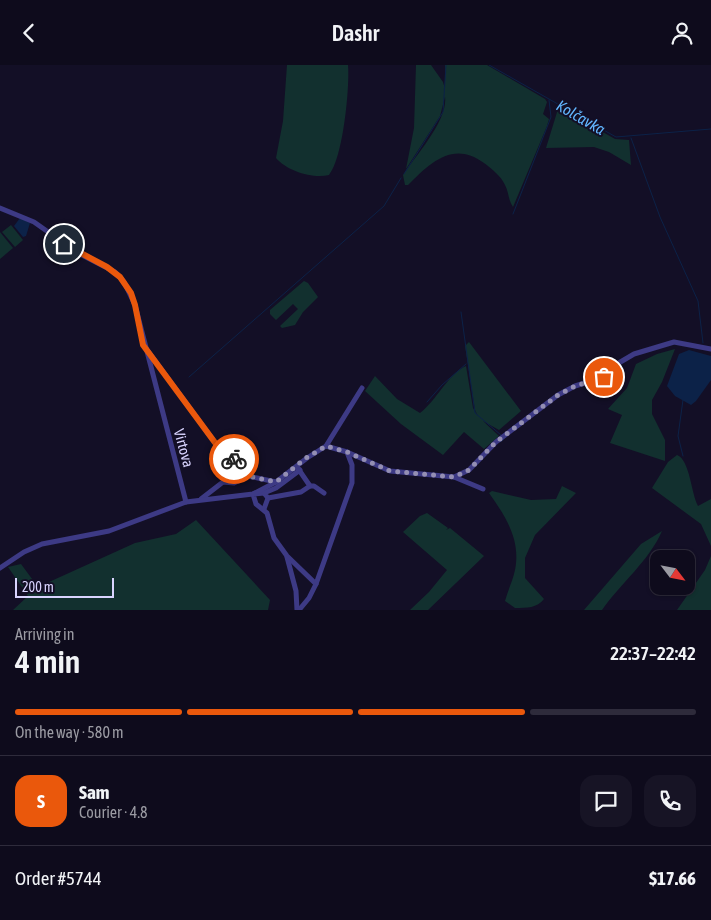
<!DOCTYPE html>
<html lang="en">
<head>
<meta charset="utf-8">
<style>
	body { margin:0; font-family:"Asap Condensed",sans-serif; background:#171425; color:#f1f3f6; height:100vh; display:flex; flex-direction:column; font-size:19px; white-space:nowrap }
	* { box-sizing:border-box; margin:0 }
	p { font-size:16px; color:#9b9ba3 }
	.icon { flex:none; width:28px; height:28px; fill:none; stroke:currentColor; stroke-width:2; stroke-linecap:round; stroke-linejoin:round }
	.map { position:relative; height:545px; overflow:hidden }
	.side { display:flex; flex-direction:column; background:#0e0b1c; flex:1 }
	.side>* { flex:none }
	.needle { width:32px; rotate:122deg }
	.buttons { position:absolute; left:650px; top:485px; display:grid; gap:10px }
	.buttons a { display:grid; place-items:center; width:45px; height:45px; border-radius:10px; background:#0e0b1c; box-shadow:0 1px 4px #0004,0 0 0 1px #2e2b3b; font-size:25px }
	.scale { position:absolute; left:15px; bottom:12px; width:99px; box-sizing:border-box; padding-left:5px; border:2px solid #d9d4ff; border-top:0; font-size:14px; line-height:18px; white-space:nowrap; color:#d9d4ff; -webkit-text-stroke:4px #130f26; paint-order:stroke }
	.pin { position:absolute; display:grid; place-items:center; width:42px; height:42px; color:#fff; margin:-21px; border:2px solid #fff; border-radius:50%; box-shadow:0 1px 5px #0007 }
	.courier { position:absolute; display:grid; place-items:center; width:50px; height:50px; margin:-25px; border:4px solid #ea580c; border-radius:50%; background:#fff; color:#222; box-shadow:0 1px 6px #0007 }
	.headline em { font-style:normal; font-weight:600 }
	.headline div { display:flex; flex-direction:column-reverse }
	.headline { display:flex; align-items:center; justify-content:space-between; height:85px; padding:0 15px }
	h1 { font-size:32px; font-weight:600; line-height:38px }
	.bar { display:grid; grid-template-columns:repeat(4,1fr); gap:8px 5px; align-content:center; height:60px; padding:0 15px }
	.bar i { height:6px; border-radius:4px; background:#2e2b3b }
	.bar .on { background:#ea580c }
	.bar p { grid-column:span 4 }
	.line { display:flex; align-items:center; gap:12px; padding:0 15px; border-top:1px solid #2e2b3b }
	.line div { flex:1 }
	.round { display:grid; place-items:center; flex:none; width:52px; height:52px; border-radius:15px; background:#171425 }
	header { display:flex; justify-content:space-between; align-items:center; height:65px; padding:0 15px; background:#0e0b1c; font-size:22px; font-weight:600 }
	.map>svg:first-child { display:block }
</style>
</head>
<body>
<header><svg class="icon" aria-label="back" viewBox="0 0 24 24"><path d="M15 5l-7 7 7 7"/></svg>Dashr<svg class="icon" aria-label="person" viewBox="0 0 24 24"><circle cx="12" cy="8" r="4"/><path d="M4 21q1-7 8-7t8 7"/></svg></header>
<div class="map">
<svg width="711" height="545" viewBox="0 0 711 545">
	<rect width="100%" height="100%" fill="#130f26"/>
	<g fill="#12302f">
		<path d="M287,0H348C350,22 343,94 329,110C313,114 287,106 276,93L283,56Z"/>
		<path d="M416,0H431L443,17L445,24V0H487L545,34L547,37L543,49L549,54L547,61L513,142C508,135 509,127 505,120C501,111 492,104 484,98C453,75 430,98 408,120H405L403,110C416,90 448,55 445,32L440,51L406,104L414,63Z"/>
		<polygon points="558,44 569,48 615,74 629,75 631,100 609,87 594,82 546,83"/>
		<polygon points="11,160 23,175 15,182 2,167"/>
		<polygon points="0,167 13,183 0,194"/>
		<polygon points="304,216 308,218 318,232 303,247 295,260 282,263 280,261 298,244 293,239 276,255 270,249 270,245"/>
		<path d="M469,277L521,346L499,365L483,356L499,371L484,384L464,367L443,390L401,359L365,326L375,311L397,334L420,348C437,335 447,310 466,301L473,343L478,351L475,345L465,281Z"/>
		<polygon points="675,284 662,317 652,335 652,349 665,375 665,396 610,378 622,350 608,344 627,323 636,299 657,289"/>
		<path d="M677,390C690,395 691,428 698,441L711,434V481L701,459L652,423L668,397Z"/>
		<path d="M562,421L576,428L535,470L525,493V513L544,534C537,543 527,543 515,543L505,536C508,525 513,515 515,505C521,475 506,452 489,428L492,426L531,435L556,434Z"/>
		<polygon points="427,448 448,463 446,465 450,463 484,491 428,545 410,545 429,527 447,505 403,467 420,451"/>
		<polygon points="196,455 270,535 268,545 13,545 28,531 8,502 21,499 38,522 135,478 176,469"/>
		<path d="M662,466C649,496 621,518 602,545H584L641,479Z"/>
		<polygon points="711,491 711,545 677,545 705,505"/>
	</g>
	<g fill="#0c2248">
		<polygon points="20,153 30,158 26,171 23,172 14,161"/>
		<polygon points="689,285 711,291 711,315 696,336 691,340 675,331 667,321 679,289"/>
	</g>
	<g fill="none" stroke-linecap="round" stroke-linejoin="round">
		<g stroke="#0c2248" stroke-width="1">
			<polyline points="489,0 616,72 711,64"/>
			<polyline points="631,73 660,152 698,236 703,278"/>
			<polyline points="404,109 443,47 446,0"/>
			<polyline points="513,149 551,52 549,35"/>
			<polyline points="461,247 475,348 501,370"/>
			<polyline points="189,312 384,141 401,113"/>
			<polyline points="427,337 442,320 466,299"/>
			<polyline points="500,377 504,374"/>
			<polyline points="683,391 678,371 683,335"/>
		</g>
		<g stroke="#3d3a85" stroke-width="5">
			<polyline points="0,143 34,157 78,188 115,207 124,217 135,240 186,437"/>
			<polyline points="145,282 216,379 231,391 248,411 276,417"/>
			<polyline points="326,381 362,323"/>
			<polyline points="454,412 469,405 496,377 558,330 575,321 604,312 617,299 634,289 674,277 711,284"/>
			<polyline points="310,421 314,421 324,428"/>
			<polyline points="264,428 253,429 256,439 267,448 274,473 287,491 316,519"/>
			<polyline points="268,433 301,427 310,421 297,402"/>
			<polyline points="201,434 223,417 234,418 248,411"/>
			<polyline points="264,444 268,433 264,428 276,423 300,405"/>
			<polyline points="287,492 296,526 297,545"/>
			<polyline points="0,503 24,487 42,479 109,466 186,437 253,429 276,417 307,393 326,381 347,387 390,406 454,412 483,424"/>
			<polyline points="299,545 309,533 316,519 352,418 352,400 347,387"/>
		</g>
	</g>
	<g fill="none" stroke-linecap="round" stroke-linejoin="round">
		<polyline stroke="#948fb3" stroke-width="5" stroke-dasharray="0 9" points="234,394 248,411 276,417 306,393 326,381 347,387 390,406 454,412 469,405 496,377 558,330 575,321 604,312"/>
		<polyline stroke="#ea580c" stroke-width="6" points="64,179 107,202 120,212 131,228 135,240 143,280 216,379 234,394"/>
	</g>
	<g text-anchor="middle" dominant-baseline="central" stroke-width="4" stroke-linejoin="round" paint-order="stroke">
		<g font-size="15" fill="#d9d4ff" stroke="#130f26">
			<text transform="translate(184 383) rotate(75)">Virtova</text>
		</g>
		<g font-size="16" font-style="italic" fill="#62b6ff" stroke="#130f26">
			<text transform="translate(581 52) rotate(30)">Kolčavka</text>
		</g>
	</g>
</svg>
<div class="buttons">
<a><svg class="needle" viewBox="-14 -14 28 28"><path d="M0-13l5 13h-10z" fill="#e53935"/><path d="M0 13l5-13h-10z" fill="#9b9ba3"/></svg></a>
</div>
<div class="scale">200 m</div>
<div class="pin" style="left:604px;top:312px;background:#ea580c"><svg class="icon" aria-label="bag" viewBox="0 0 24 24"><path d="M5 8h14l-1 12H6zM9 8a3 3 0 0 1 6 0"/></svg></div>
<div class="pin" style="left:64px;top:179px;background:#1f2937"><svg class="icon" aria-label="home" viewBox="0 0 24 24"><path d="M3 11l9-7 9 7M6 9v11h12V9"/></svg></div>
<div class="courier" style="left:234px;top:394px"><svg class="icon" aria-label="bike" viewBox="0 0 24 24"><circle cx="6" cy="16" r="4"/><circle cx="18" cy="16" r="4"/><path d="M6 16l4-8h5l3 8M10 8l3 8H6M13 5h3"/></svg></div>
</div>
<section class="side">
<div class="headline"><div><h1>4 min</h1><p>Arriving in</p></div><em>22:37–22:42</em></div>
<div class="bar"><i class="on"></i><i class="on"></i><i class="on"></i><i></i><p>On the way · 580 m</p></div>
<div class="line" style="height:90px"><b class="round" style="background:#ea580c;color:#fff">S</b><div><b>Sam</b><p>Courier · 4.8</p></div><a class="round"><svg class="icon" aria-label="chat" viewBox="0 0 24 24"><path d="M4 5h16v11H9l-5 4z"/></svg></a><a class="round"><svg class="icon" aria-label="phone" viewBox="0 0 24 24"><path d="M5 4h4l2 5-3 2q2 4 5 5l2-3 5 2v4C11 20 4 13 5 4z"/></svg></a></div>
<div class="line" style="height:65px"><div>Order #5744</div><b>$17.66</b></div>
</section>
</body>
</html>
